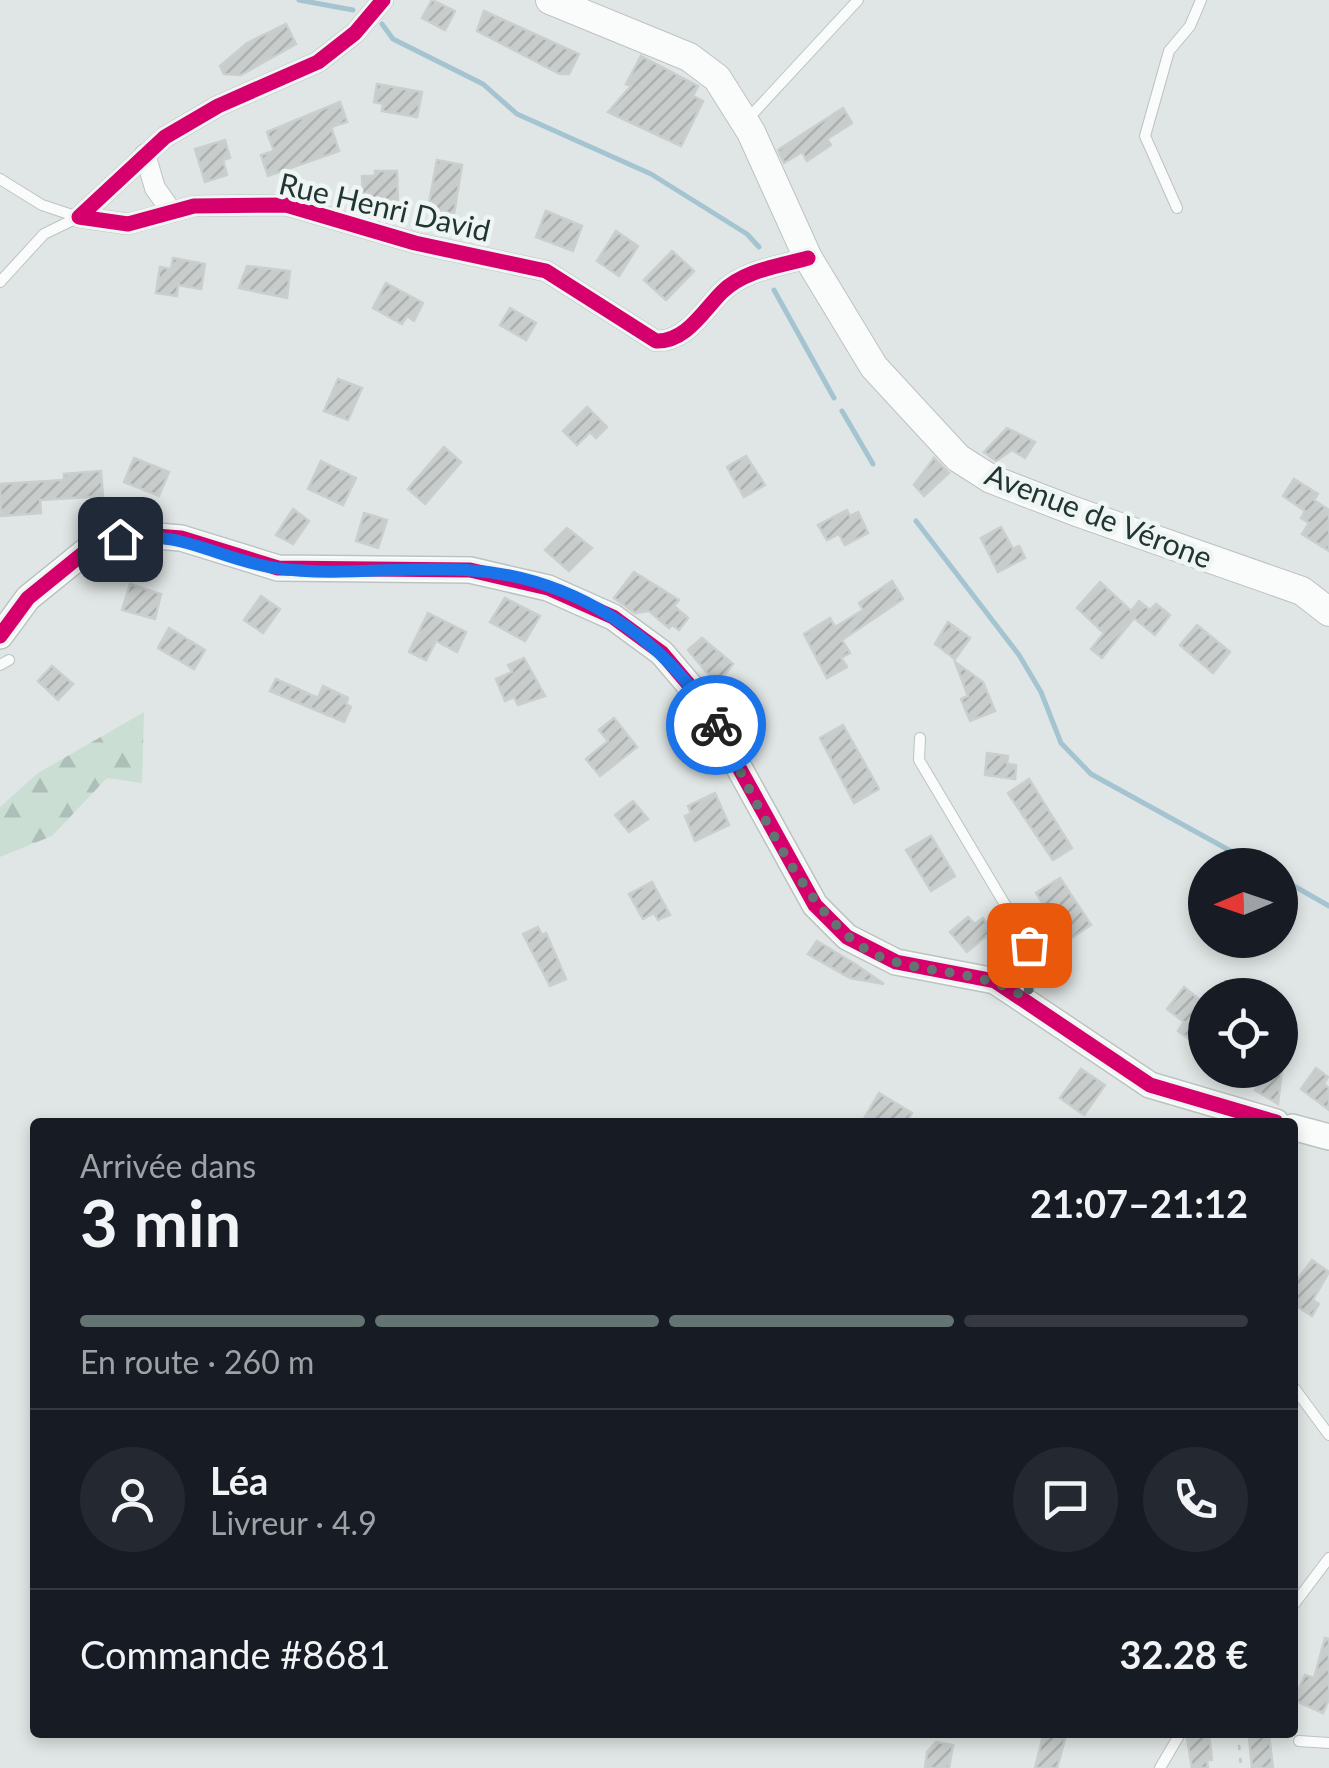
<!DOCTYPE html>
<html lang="fr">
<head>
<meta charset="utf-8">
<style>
	body { margin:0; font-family:Lato,sans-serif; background:#242831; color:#f1f3f6; height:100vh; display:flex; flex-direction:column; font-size:38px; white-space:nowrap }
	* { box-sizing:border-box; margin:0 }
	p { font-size:32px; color:#9ea1a6 }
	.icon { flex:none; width:55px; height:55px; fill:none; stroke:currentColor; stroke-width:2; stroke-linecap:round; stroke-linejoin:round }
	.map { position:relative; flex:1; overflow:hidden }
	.drawer { position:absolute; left:30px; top:1118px; width:1268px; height:620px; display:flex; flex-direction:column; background:#171b24; border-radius:10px; box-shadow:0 5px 15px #0003 }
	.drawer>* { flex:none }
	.needle { width:65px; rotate:268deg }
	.fabs { position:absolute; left:1188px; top:848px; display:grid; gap:20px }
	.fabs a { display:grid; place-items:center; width:110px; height:110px; border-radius:50%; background:#171b24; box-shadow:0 5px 15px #0003; font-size:50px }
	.pin { position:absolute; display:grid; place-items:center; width:85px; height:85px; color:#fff; margin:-42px; border-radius:20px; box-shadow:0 5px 15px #0006 }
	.courier { position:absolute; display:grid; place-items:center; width:100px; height:100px; margin:-50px; border:8px solid #1a73e8; border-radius:50%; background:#fff; color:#222; box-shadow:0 2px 12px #0007 }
	.headline em { font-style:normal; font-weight:700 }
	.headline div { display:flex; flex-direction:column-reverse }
	.headline { display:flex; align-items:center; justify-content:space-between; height:170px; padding:0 50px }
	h1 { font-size:65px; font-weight:700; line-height:75px }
	.bar { display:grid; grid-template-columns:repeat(4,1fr); gap:15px 10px; align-content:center; height:120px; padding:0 50px }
	.bar i { height:12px; border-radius:8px; background:#363941 }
	.bar .current { background:#647472 }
	.bar p { grid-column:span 4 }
	.line { display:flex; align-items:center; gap:25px; padding:0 50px; border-top:2px solid #363941 }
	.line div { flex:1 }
	.round { display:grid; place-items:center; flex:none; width:105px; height:105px; border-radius:52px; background:#242831 }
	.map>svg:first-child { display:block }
</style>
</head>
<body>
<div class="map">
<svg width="1329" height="1768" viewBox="0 0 1329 1768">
	<defs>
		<pattern id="forest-firs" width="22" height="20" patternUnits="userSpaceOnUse" patternTransform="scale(2.5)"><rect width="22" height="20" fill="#cbded4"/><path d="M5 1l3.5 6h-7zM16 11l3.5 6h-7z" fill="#aebfb7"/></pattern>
		<pattern id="building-hatch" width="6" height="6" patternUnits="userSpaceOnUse" patternTransform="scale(2.5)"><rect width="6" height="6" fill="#c8cdcc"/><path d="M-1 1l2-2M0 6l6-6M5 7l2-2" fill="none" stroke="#acb1b0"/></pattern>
	</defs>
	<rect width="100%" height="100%" fill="#e0e6e5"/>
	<polygon fill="url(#forest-firs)" points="144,712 142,783 107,778 52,836 0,857 0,807 38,773"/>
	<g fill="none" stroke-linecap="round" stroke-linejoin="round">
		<g stroke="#a4c4d1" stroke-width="5">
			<polyline points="299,0 353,10"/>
			<polyline points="382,24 393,39 483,84 517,114 651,174 747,234 759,247"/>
			<polyline points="774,290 834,398"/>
			<polyline points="842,411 873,464"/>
			<polyline points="916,521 1019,655 1041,692 1061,743 1091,774 1256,865"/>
			<polyline points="1280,878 1329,906"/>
		</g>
	</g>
	<g fill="url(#building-hatch)" stroke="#c9cfce" stroke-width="2.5">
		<polygon points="432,0 455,11 445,30 422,18"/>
		<polygon points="484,11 579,54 569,74 560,74 477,31"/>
		<polygon points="286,24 296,44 241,75 224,74 220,66 247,43"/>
		<polygon points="641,56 698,86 693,96 703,101 681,146 608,112 631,86 626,84"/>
		<polygon points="377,84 422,92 417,117 382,111 383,104 374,102"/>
		<polygon points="340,102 347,122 331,127 339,151 268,176 261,155 274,151 267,132"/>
		<polygon points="843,108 852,123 827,139 831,145 807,161 802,152 784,163 778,150"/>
		<polygon points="225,140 230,158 223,160 227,175 205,182 195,149"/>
		<polygon points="437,160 462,165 454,214 428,209"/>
		<polygon points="375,171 397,171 398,206 363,207 362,176 375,176"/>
		<polygon points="546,211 582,226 573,251 536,237"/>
		<polygon points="616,231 638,246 619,276 597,261"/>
		<polygon points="672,251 694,271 666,300 644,280"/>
		<polygon points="173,258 205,264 201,289 178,285 177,296 156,293 160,267 171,269"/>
		<polygon points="247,266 290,271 287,298 239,288"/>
		<polygon points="386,283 423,303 414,321 407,316 402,324 373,308"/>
		<polygon points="510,308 536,323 526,340 500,325"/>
		<polygon points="338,379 362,388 348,420 324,411"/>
		<polygon points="587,407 607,427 596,438 590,432 577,445 563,431"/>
		<polygon points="1007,428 1035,442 1025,458 1012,450 996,461 984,452"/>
		<polygon points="444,447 461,462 425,504 408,489"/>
		<polygon points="746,456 765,485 744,497 727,467"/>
		<polygon points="134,458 169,472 159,496 124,482"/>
		<polygon points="934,458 949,473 924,496 914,485"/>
		<polygon points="321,461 356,478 343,505 308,489"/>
		<polygon points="101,471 103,496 40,500 41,513 1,516 0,484 64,480 64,474"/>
		<polygon points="1294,479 1318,494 1314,500 1329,510 1329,551 1302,534 1309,523 1301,518 1305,511 1283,496"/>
		<polygon points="293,509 309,521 293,544 276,535"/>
		<polygon points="847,510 850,516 858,512 868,533 845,545 839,534 827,540 818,525"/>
		<polygon points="364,513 387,520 378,548 356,541"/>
		<polygon points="1001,527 1013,549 1019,546 1025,558 998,572 981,538"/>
		<polygon points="567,528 592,548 569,571 545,550"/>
		<polygon points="634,572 679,600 674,606 688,618 679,630 672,625 669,628 649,611 635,613 614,598"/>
		<polygon points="892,581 903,599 842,640 850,653 841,658 847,667 827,678 804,634 830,618 835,627 863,610 859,603"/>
		<polygon points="1100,582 1131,611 1139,601 1150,610 1156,604 1170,615 1155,635 1134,618 1102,658 1091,649 1104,633 1077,608"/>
		<polygon points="130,584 161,594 155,619 122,610"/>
		<polygon points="261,596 280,609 263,633 244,620"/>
		<polygon points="505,598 540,616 525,641 490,622"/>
		<polygon points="428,613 466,632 457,652 436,641 426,660 409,652"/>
		<polygon points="948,622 970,638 955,659 935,644"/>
		<polygon points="1197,625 1230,652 1213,673 1180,645"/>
		<polygon points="169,628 205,650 194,669 158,648"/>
		<polygon points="702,638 733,664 717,685 688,650"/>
		<polygon points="524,658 545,696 518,705 514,697 505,701 496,679 512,672 508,665"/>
		<polygon points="955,662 983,682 995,711 970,721 961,699 968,696"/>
		<polygon points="52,666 73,684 58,700 38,681"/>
		<polygon points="276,679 318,698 323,686 348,698 346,704 351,707 344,722 270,691"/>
		<polygon points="744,702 760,730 748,736 727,712"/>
		<polygon points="614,718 637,747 600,776 586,759 608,741 599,730"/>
		<polygon points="843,725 879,789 854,803 820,738"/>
		<polygon points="987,753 1008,756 1007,764 1016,765 1015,779 985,775"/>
		<polygon points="1029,779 1072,848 1053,860 1008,793"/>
		<polygon points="715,793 729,825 695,841 685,816 691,813 688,806"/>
		<polygon points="633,801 648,819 629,832 615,815"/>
		<polygon points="931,836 955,876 931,891 906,850"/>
		<polygon points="1060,878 1091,925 1067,941 1036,893"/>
		<polygon points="652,882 670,915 658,920 654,913 643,919 629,894"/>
		<polygon points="968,917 975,924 983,918 993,930 967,952 950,932"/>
		<polygon points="538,927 542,935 546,933 566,979 550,986 523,934"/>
		<polygon points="817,941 855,964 884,984 850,978 808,954"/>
		<polygon points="1184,987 1205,1004 1205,1018 1189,1039 1178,1031 1184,1022 1167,1009"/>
		<polygon points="1316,1068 1328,1077 1324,1084 1329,1088 1329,1110 1301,1089"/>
		<polygon points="1081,1069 1105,1085 1084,1115 1060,1098"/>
		<polygon points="1268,1070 1282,1070 1278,1104 1255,1090"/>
		<polygon points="879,1093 912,1113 907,1122 862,1122"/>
		<polygon points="1312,1260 1329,1272 1313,1300 1319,1304 1312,1316 1292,1303 1292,1287"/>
		<polygon points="1325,1638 1329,1639 1329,1699 1323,1713 1294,1700 1305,1675 1314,1678"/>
		<polygon points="1044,1732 1067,1732 1057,1768 1035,1768"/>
		<polygon points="1209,1734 1212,1760 1207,1760 1208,1768 1192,1768 1187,1738"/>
		<polygon points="1269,1735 1273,1768 1252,1768 1249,1738"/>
		<polygon points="936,1742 953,1745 949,1768 925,1768 927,1752"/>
	</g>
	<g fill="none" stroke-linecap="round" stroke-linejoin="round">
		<g stroke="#bdc3c2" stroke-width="12">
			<g id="service">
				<polyline points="746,121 858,0"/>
				<polyline points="0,179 42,205 78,217"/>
				<polyline points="1177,208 1145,136 1169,51 1190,26 1201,0"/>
				<polyline points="0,282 44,234 79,217"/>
				<polyline points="0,665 9,660"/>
				<polyline points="920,738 919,760 1029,945 1034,971 1026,997"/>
				<polyline points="1292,1385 1329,1435"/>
				<polyline points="1292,1607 1329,1558"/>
				<polyline points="1299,1741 1329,1743"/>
				<polyline points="1160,1768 1181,1732"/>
			</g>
		</g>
		<g stroke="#bdc3c2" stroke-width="22">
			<g id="minor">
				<path d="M383,0L355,33L318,62L218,106L165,137L79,217L128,224L194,206L286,205L415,243L546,271L656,341C686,342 703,311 722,292C744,270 780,266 808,258"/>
				<polyline points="145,154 155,188 172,212"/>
			</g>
		</g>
		<g stroke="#bdc3c2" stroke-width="28">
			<g id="tertiary">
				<polyline points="0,636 28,598 86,551 144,535 181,538 278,568 470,570 548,588 613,617 662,653 701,699 815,905 847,937 896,962 995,981 1150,1085 1276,1122"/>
				<polyline points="1292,1127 1329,1137"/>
			</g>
		</g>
		<g stroke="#bdc3c2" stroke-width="30">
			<polyline id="secondary" points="550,0 689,57 717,78 751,132 808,258 874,367 958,458 991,479 1074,511 1302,591 1329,612"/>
		</g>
		<polyline stroke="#bfc7c6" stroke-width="2.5" stroke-dasharray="5 8" stroke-linecap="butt" points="1238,1732 1241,1768"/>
		<use href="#service" stroke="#fafbfb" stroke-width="10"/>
		<use href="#minor" stroke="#fafbfb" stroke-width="20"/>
		<use href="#tertiary" stroke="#fafbfb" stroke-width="25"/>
		<use href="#secondary" stroke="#fafbfb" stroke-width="28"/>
		<g stroke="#eef5f3" stroke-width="21">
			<g id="cycleway">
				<path d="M383,0L355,33L318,62L218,106L165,137L79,217L128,224L194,206L286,205L415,243L546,271L656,341C686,342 703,311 722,292C744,270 780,266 808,258"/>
				<polyline points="0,636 28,598 86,551 144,535 181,538 278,568 470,570 548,588 613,617 662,653 701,699 815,905 847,937 896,962 995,981 1150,1085 1276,1122"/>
			</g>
		</g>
		<use href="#cycleway" stroke="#d6006c" stroke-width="15"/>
	</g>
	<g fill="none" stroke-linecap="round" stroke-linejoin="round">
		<path stroke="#647472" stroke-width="10" stroke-dasharray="0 18" d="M716,725C754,793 808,928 881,957C930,976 980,968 1026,998L1034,972L1029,945"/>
		<path stroke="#1a73e8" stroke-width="12" d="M120,539C182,529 217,559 275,568C338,577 404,566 467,570C570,576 665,636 716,725"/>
	</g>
	<g text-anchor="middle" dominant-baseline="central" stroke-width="9" stroke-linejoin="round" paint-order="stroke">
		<g font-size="30" fill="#213634" stroke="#eef5f3">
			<text transform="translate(385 206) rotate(13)">Rue Henri David</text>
			<text transform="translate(1099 515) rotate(21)">Avenue de Vérone</text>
		</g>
	</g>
</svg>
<div class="fabs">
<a><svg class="needle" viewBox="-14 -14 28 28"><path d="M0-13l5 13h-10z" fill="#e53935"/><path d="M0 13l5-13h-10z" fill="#9ea1a6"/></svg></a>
<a><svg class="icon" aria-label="locate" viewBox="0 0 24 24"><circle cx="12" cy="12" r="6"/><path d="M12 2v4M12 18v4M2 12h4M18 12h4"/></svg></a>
</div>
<div class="pin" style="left:1029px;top:945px;background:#ea580c"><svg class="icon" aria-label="bag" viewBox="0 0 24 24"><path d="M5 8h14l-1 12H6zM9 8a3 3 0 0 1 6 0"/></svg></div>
<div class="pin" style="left:120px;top:539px;background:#1f2937"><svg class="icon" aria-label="home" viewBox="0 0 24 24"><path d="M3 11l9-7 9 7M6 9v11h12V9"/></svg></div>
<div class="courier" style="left:716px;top:725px"><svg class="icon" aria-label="bike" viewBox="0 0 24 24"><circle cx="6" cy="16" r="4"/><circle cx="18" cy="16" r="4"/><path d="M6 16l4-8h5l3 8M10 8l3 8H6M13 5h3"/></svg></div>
<section class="drawer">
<div class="headline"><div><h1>3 min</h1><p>Arrivée dans</p></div><em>21:07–21:12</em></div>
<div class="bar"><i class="current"></i><i class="current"></i><i class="current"></i><i></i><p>En route · 260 m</p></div>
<div class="line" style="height:180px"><a class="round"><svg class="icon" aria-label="person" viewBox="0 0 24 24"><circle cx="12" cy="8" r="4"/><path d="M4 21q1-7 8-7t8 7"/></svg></a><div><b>Léa</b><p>Livreur · 4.9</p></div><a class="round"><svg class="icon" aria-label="chat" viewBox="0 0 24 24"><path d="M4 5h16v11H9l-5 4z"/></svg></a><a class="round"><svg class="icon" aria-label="phone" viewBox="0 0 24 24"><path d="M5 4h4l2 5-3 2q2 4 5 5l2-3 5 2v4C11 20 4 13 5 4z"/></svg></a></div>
<div class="line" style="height:130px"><div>Commande #8681</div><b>32.28 €</b></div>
</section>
</div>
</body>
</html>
